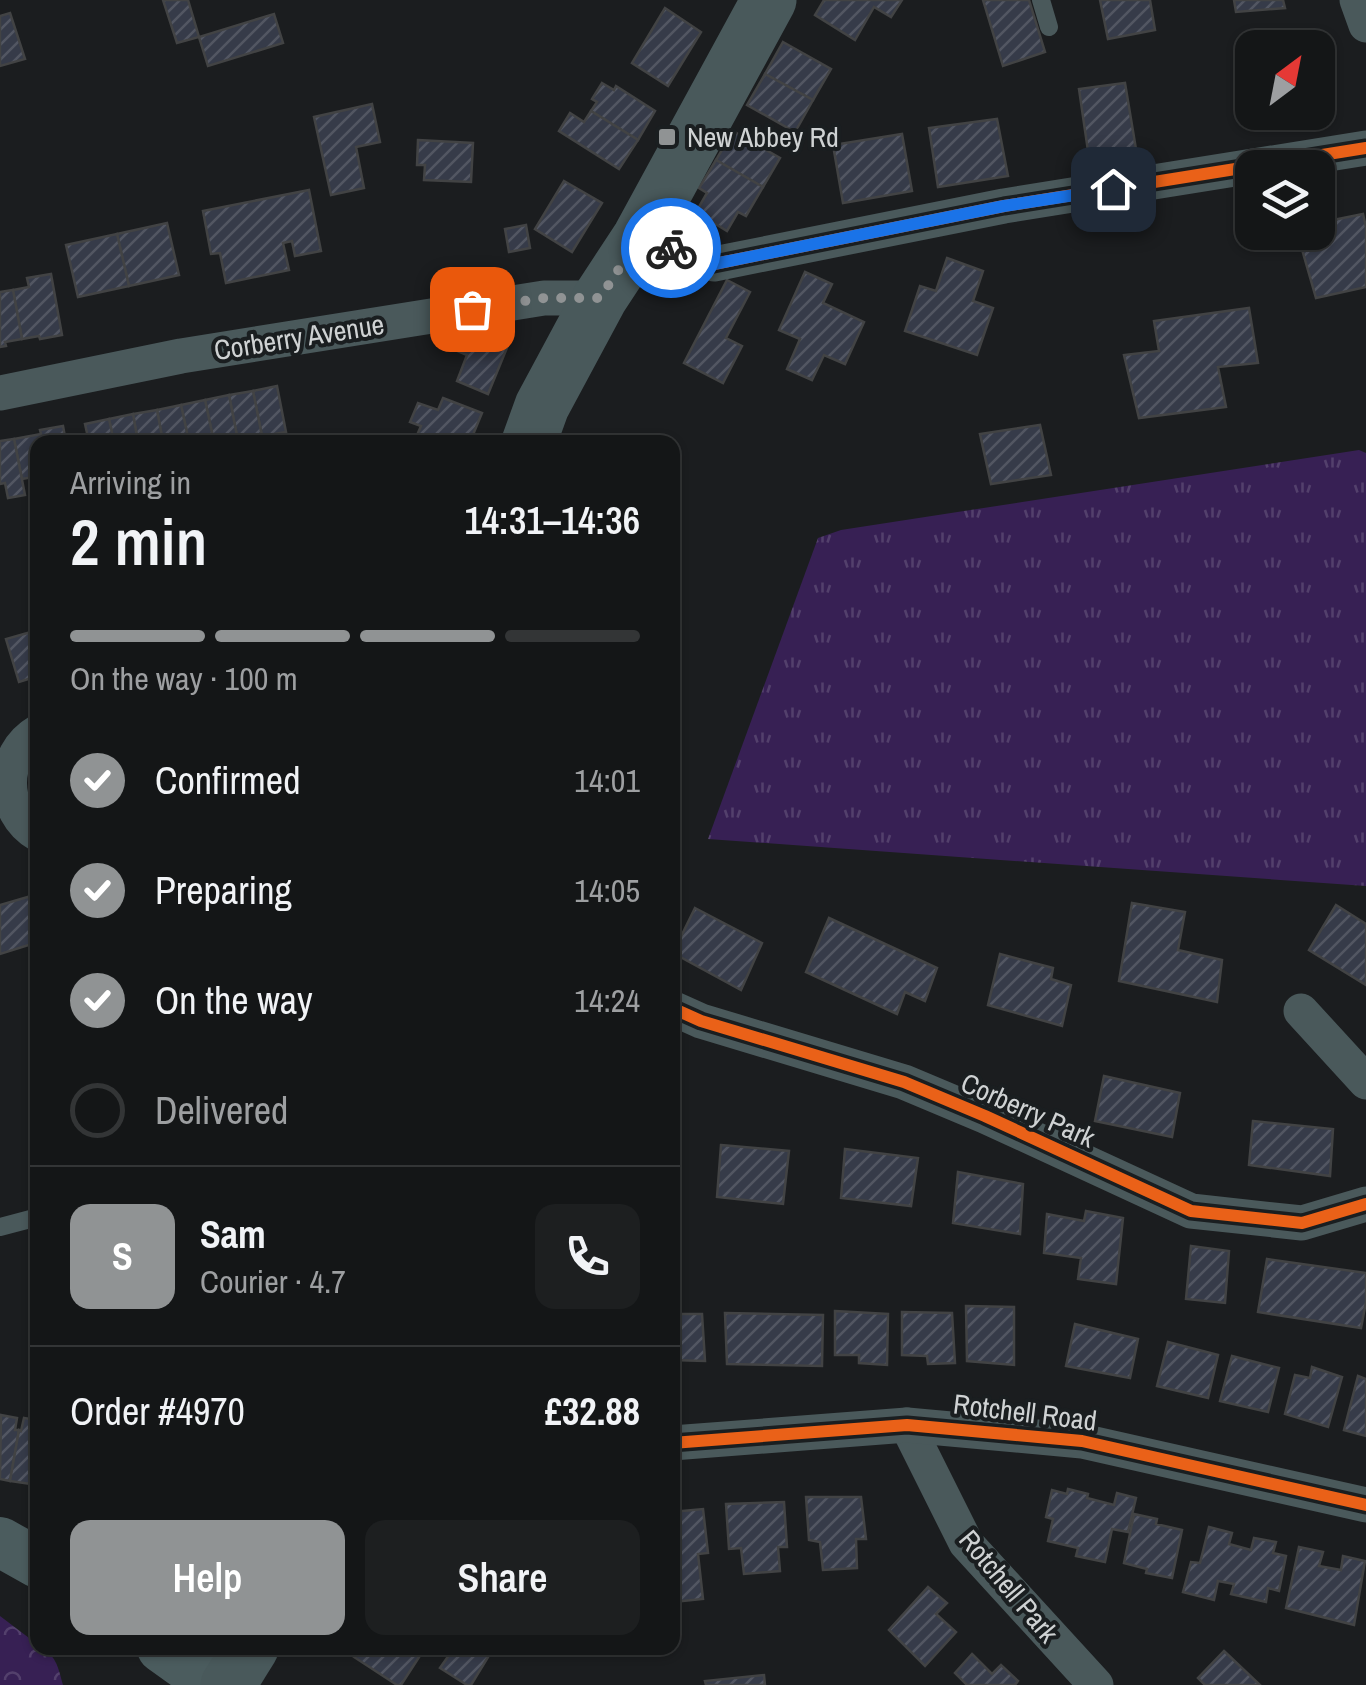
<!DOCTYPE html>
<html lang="en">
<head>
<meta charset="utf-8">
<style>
	body { margin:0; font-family:"Archivo Narrow",sans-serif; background:#1d1f20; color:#f1f3f6; height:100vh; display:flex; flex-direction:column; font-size:38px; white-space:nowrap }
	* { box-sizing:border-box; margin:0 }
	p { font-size:32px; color:#9d9fa1 }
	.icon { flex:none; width:55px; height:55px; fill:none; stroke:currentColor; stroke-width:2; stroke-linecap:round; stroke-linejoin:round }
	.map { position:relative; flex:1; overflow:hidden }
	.panel { position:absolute; left:30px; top:435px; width:650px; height:1220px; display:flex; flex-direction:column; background:#141617; border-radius:20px; box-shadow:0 2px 8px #0004,0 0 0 2px #333536 }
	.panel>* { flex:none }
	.needle { width:65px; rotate:32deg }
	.buttons { position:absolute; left:1235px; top:30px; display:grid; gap:20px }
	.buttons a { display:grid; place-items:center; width:100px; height:100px; border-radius:20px; background:#141617; box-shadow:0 2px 8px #0004,0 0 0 2px #333536; font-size:50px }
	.pin { position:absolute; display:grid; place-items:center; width:85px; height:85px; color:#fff; margin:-42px; border-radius:20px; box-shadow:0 5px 15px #0006 }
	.courier { position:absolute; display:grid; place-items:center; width:100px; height:100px; margin:-50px; border:8px solid #1a73e8; border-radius:50%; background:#fff; color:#222; box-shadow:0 2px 12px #0007 }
	.summary em { font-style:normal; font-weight:600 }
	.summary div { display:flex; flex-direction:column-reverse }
	.summary { display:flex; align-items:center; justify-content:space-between; height:170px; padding:0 40px }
	h1 { font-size:65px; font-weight:600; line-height:75px }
	.bar { display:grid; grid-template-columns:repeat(4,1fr); gap:15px 10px; align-content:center; height:120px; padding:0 40px }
	.bar i { height:12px; border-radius:8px; background:#333536 }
	.bar .current { background:#909394 }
	.bar p { grid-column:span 4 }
	.line { display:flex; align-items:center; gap:25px; padding:0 40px; border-top:2px solid #333536 }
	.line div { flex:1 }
	.round { display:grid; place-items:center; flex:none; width:105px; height:105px; border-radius:20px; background:#1d1f20 }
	ol { padding:0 40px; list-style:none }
	li { display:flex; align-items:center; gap:30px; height:110px }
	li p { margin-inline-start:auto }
	li .icon { padding:10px; border-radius:50%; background:#909394; color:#fff; stroke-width:4 }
	li:last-child { color:#9d9fa1 }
	li i { width:55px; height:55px; border:5px solid #333536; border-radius:50% }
	.primary-button { display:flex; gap:20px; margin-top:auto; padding:20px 40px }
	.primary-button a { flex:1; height:115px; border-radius:20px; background:#909394; color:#fff; font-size:40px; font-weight:600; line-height:115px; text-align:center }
	.primary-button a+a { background:#1d1f20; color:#f1f3f6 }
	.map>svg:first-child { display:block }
</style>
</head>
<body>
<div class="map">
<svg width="1366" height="1685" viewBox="0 0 1366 1685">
	<defs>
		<pattern id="grass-tufts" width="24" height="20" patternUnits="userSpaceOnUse" patternTransform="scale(2.5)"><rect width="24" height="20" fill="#372054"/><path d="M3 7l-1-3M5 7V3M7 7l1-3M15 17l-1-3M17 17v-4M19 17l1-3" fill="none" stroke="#53406c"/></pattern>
		<pattern id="park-crowns" width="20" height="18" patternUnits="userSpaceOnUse" patternTransform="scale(2.5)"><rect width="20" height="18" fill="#372054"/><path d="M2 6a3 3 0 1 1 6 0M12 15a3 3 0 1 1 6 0" fill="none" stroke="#53406c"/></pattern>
		<pattern id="building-hatch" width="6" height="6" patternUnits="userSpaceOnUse" patternTransform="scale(2.5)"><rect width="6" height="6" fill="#363b49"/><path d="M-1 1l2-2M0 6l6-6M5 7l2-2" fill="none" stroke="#525662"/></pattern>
	</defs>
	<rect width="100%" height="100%" fill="#1b1d1f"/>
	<polygon fill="url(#grass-tufts)" points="1359,450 1366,453 1366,886 708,839 818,538 841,530"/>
	<path fill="url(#park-crowns)" d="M0,1616L37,1644L38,1648C56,1653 58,1667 63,1685H0Z"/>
	<g fill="url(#building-hatch)" stroke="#424344" stroke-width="2.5">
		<polygon points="163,0 188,0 199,37 177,43"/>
		<polygon points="824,0 902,0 891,17 874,7 855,40 815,15"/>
		<polygon points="983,0 1029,0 1045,52 1003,66"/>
		<polygon points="1100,0 1150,0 1155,30 1108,39"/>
		<polygon points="1234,0 1283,0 1285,8 1236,12"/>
		<polygon points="665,8 701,32 668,86 632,63"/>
		<polygon points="10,13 25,59 0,66 0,16"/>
		<polygon points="274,14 283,43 208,66 199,37"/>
		<polygon points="783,42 831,69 813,100 765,74"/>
		<polygon points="765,74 813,100 795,132 747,105"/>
		<polygon points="602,83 614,90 616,86 655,111 638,140 591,111 597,102 592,99"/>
		<polygon points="1125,83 1137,155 1089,158 1079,89"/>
		<polygon points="372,104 380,142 356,147 364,188 331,195 314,117"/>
		<polygon points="591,111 638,140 619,169 559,131 570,113 584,122"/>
		<polygon points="997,119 1008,176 938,187 929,128"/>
		<polygon points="733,131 780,158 763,187 716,160"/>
		<polygon points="902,134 912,191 843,203 833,145"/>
		<polygon points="418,140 473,143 471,182 424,180 425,165 417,165"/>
		<polygon points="716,160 763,187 746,216 738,212 727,231 696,212 707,193 699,188"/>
		<polygon points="564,181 602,203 572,252 535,229"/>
		<polygon points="309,190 321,251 295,256 292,241 283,243 289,270 226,283 220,253 211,254 203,211"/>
		<polygon points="1363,214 1366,227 1366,287 1316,298 1297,232 1318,232 1318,223"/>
		<polygon points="167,223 179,275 129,286 117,234"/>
		<polygon points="526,225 530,248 509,252 505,229"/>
		<polygon points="117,234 129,286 78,297 66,245"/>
		<polygon points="947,258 983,271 973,301 993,308 977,355 905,331 920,286 936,291"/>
		<polygon points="805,272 832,284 823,303 864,322 845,364 824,355 812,380 787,369 800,339 779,330"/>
		<polygon points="51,274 62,335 40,339 39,336 22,339 13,290 29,287 27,278"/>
		<polygon points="727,280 750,292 726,338 742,346 723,383 684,363"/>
		<polygon points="13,290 22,339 5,342 6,346 0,347 0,292"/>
		<polygon points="1249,308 1258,363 1218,367 1226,407 1139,418 1124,355 1159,351 1154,321"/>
		<polygon points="477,330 509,343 488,394 457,381 467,355 453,349 460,333 473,339"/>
		<polygon points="277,386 286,432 262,436 253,391"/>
		<polygon points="253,391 262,436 238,441 229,395"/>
		<polygon points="229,395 238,441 214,442 205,400"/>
		<polygon points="443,398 482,413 470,442 414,442 421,426 410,422 418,403 438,410"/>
		<polygon points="205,400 214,442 189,442 181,405"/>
		<polygon points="181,405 189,442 163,442 157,410"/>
		<polygon points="157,410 163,442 138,442 133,414"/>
		<polygon points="133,414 138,442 114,442 109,419"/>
		<polygon points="109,419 114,442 89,442 85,424"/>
		<polygon points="1040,425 1051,475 991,484 980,434"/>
		<polygon points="63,426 66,442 38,442 38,476 22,479 14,439 41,434 40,430"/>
		<polygon points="14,439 25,495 8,498 5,483 0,484 0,441"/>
		<polygon points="38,630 38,676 19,682 6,639"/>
		<polygon points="38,894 38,942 0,954 0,905"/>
		<polygon points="1132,903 1185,912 1178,950 1222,960 1217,1002 1119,981"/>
		<polygon points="1336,905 1366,924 1366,985 1309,950"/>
		<polygon points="695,908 762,943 741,990 673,953"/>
		<polygon points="829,918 937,968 925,1001 905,992 897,1014 806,972"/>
		<polygon points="1000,954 1053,968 1051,979 1071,985 1062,1026 988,1005"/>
		<polygon points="1104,1076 1180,1093 1172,1137 1095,1121"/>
		<polygon points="1253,1121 1333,1129 1330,1176 1249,1165"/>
		<polygon points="721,1145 789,1151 783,1204 717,1197"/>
		<polygon points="845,1149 918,1158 911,1206 841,1198"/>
		<polygon points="958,1172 1023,1184 1020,1234 953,1223"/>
		<polygon points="1086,1211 1123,1218 1116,1284 1078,1279 1081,1258 1044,1253 1047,1214 1084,1221"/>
		<polygon points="1191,1246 1229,1251 1225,1303 1186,1299"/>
		<polygon points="1267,1259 1366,1273 1366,1302 1361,1328 1258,1312"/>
		<polygon points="966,1306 1014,1307 1014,1365 967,1361"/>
		<polygon points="835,1311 888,1314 887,1365 859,1363 859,1355 835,1355"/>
		<polygon points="902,1312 952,1313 955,1363 928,1364 927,1356 902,1355"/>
		<polygon points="725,1313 823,1315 822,1366 727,1364"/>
		<polygon points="672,1314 702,1314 705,1361 672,1360"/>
		<polygon points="1075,1324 1138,1339 1130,1378 1066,1366"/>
		<polygon points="1168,1342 1218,1355 1208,1398 1157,1386"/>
		<polygon points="1232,1356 1279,1368 1268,1412 1220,1401"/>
		<polygon points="1312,1367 1342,1377 1328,1427 1285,1414 1295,1375 1310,1378"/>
		<polygon points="1358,1376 1366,1379 1366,1436 1344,1430"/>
		<polygon points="1,1415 17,1418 15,1430 19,1430 10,1481 0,1479"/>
		<polygon points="24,1418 38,1420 38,1485 10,1481 19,1430 21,1431"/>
		<polygon points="1068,1489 1088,1494 1087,1498 1114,1505 1117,1493 1136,1498 1128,1532 1112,1529 1105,1562 1076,1556 1078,1548 1048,1541 1053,1519 1046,1517 1052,1490 1067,1494"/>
		<polygon points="806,1497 861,1497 866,1539 856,1539 857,1568 823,1570 820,1542 809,1540"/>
		<polygon points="784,1502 787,1547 778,1547 780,1571 744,1574 741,1548 729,1549 726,1504"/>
		<polygon points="703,1509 708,1553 698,1554 703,1599 672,1602 672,1512"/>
		<polygon points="1134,1514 1157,1519 1156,1524 1182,1530 1172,1578 1146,1573 1147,1569 1124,1563"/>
		<polygon points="1209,1527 1232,1533 1229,1544 1251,1550 1254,1538 1276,1542 1273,1553 1286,1556 1279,1591 1268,1588 1266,1602 1231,1594 1234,1584 1218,1581 1214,1600 1183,1592 1191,1562 1200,1563"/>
		<polygon points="1299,1547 1323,1552 1319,1566 1341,1570 1343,1556 1365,1561 1354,1625 1286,1608"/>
		<polygon points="928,1587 947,1603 936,1614 956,1632 925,1666 889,1630"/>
		<polygon points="360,1648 412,1648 421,1654 401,1685 397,1685 354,1657"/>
		<polygon points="454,1648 493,1649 471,1685 467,1685 440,1668"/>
		<polygon points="1224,1651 1260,1685 1205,1685 1198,1678"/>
		<polygon points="972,1654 992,1674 1001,1665 1018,1681 1015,1685 967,1685 955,1673"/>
		<polygon points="764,1675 765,1685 706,1685 705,1681"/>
	</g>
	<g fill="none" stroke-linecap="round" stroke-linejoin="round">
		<g stroke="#4a595b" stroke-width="18">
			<polyline points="1041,0 1049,27"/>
			<polyline points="0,1227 38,1217"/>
		</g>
		<g stroke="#4a595b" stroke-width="35">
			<polyline points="1357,0 1366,25"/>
			<polyline points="640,237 714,264 1004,206 1366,148"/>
			<polyline points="0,393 181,356 544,298 600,298"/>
			<path d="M38,732C0,754 0,812 38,834"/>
			<polyline points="672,1008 701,1021 904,1082 985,1116 1191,1211 1302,1223 1366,1204"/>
			<polyline points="1301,1011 1366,1082"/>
			<polyline points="907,1425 966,1543 1096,1685"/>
			<polyline points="672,1443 907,1425 1082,1441 1366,1505"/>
		</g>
		<g stroke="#4b5c5e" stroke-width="50">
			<polyline points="0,1542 38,1563"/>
			<polyline points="162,1648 214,1685"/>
		</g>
		<g stroke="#49595b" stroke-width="55">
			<polyline points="529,442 542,406 600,298 640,237 769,0"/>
			<polyline points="228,1685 251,1648"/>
		</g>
		<g stroke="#1a1e20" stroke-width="19">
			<g id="cycleway">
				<polyline points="640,237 714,264 1004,206 1366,148"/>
				<polyline points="672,1008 701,1021 904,1082 985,1116 1191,1211 1302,1223 1366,1204"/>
				<polyline points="672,1443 907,1425 1082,1441 1366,1505"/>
			</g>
		</g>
		<use href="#cycleway" stroke="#ea6118" stroke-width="12"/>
	</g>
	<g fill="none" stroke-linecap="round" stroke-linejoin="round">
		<polyline stroke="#909394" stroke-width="10" stroke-dasharray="0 18" points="472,309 544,298 600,298 640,237 671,248"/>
		<polyline stroke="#1a73e8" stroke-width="12" points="671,248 714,264 1004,206 1113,189"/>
	</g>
	<rect fill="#909394" stroke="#1a1e20" stroke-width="4" x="657" y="127" width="20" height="20" rx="5"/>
	<g text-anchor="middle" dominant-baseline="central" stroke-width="8" stroke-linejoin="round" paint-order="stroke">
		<g font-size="28" fill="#cfd2d3" stroke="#1a1e20" text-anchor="start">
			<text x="687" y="137">New Abbey Rd</text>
		</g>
		<g font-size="28" fill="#cfd2d3" stroke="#1a1e20">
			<text transform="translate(299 337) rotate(-9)">Corberry Avenue</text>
			<text transform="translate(1028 1110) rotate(24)">Corberry Park</text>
			<text transform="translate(1025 1412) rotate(7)">Rotchell Road</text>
			<text transform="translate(1009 1586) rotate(50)">Rotchell Park</text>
		</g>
	</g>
</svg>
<div class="buttons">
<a><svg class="needle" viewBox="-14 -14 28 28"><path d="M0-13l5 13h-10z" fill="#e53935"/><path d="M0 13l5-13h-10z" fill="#9d9fa1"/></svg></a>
<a><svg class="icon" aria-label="layers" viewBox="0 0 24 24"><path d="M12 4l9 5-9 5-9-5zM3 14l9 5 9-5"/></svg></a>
</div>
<div class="pin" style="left:472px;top:309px;background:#ea580c"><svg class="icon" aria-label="bag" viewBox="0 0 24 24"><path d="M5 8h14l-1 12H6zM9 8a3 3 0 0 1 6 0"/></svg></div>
<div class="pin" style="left:1113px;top:189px;background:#1f2937"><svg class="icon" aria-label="home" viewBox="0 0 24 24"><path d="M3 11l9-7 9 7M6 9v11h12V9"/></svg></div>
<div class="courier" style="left:671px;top:248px"><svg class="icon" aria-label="bike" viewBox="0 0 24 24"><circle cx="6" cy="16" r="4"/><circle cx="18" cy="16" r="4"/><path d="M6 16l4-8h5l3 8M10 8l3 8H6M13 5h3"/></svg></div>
<section class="panel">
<div class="summary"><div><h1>2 min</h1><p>Arriving in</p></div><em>14:31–14:36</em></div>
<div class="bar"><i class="current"></i><i class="current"></i><i class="current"></i><i></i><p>On the way · 100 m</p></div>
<ol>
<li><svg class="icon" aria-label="check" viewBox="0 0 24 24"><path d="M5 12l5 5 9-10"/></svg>Confirmed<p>14:01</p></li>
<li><svg class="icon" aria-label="check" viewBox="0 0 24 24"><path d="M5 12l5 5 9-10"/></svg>Preparing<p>14:05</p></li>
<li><svg class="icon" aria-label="check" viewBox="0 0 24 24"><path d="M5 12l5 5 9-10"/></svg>On the way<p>14:24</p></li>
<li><i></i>Delivered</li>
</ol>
<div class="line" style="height:180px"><b class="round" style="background:#909394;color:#fff">S</b><div><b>Sam</b><p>Courier · 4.7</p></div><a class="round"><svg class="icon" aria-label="phone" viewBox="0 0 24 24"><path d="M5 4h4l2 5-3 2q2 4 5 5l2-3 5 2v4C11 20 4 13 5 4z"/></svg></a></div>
<div class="line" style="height:130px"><div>Order #4970</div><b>£32.88</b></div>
<div class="primary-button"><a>Help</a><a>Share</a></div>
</section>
</div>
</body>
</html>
